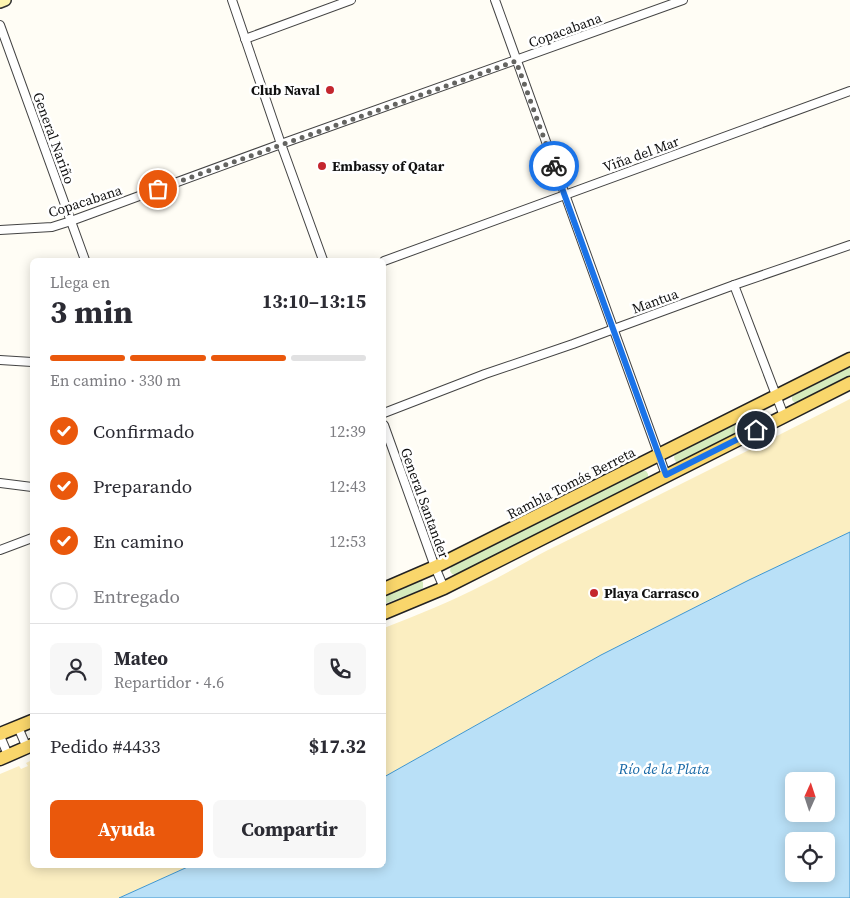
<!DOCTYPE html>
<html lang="es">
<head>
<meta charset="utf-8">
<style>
	body { margin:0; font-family:"Source Serif 4",serif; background:#f7f7f7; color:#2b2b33; height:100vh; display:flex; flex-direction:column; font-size:19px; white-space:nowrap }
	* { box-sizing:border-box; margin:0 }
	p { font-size:16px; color:#7c7c81 }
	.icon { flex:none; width:28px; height:28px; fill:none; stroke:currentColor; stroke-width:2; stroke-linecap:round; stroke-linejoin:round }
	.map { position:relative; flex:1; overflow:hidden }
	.sheet { position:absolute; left:30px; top:258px; width:356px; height:610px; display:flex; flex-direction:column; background:#fff; border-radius:8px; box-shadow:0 2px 12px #0003 }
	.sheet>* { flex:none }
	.needle { width:32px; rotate:3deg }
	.tools { position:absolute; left:785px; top:772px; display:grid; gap:10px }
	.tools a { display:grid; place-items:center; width:50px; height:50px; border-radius:8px; background:#fff; box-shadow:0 2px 12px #0003; font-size:25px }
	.pin { position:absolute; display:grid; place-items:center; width:42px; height:42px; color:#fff; margin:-21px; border:2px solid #fff; border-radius:50%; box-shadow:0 1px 5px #0007 }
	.courier { position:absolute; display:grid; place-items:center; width:50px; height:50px; margin:-25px; border:4px solid #1a73e8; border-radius:50%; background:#fff; color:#222; box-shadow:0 1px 6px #0007 }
	.overview em { font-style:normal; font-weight:700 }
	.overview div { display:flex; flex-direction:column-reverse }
	.overview { display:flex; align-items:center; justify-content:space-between; height:85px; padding:0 20px }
	h1 { font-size:32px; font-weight:700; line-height:38px }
	.bar { display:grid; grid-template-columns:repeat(4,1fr); gap:8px 5px; align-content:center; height:60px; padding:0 20px }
	.bar i { height:6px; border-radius:4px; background:#e1e1e2 }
	.bar .selected { background:#ea580c }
	.bar p { grid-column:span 4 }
	.line { display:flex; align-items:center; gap:12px; padding:0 20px; border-top:1px solid #e1e1e2 }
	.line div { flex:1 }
	.round { display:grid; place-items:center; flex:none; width:52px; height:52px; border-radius:8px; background:#f7f7f7 }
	ol { padding:0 20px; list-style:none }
	li { display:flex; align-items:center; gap:15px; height:55px }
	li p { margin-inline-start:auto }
	li .icon { padding:5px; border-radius:50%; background:#ea580c; color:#fff; stroke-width:4 }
	li:last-child { color:#7c7c81 }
	li i { width:28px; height:28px; border:2px solid #e1e1e2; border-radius:50% }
	.cta { display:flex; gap:10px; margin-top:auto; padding:10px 20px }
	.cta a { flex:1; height:58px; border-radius:8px; background:#ea580c; color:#fff; font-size:20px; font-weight:700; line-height:58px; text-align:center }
	.cta a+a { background:#f7f7f7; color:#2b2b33 }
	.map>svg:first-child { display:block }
</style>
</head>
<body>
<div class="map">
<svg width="850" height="898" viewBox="0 0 850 898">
	<rect width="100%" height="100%" fill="#fffdf5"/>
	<g fill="#d5ebbd">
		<polygon points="850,365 850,377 799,403 794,402 792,400 792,395"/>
		<polygon points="760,410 763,410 766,412 767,417 765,419 679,462 676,462 674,458 675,453"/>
		<polygon points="640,471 646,471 648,474 648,478 460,574 455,575 452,574 450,571 451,566 456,564"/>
		<polygon points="417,580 420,580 423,582 423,588 421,590 384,604 384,593"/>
	</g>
	<g fill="#fbeec1">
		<path d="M850,399V532L749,580L601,655L384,777V628C418,615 452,601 485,584C506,574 527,561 548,550C649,500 750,450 850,399Z"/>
		<polygon points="32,760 32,865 192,865 119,898 0,898 0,774 19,766 21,769 28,766 26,763"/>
	</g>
	<path fill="#b9e0f7" stroke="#3f96cf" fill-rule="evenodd" d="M850,532V898H119L192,865H384V777L601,655L749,580ZM794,781H826V814H794ZM794,841H826V874H794Z"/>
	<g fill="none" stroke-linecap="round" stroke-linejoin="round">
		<g stroke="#444" stroke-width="10">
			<g id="minor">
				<polyline points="232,0 281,144 323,260"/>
				<polyline points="495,0 666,475"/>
				<polyline points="0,25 85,260"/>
				<polyline points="245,39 351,0"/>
				<polyline points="0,230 52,227 71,221 281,144 683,0"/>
				<polyline points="384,261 850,91"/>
				<polyline points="734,285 784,416"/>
				<polyline points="0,360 32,362"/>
				<polyline points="384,413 485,374 573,344 734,285 850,245"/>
				<polyline points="384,425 435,567 444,588"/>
				<polyline points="0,483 32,487"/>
				<polyline points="0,550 32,538"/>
				<polyline points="18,727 27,748"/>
				<polyline points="0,736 8,755"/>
			</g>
		</g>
		<g stroke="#333" stroke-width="14">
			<polyline id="secondary" points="0,2 5,0"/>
		</g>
		<g stroke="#222" stroke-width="15">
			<g id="primary">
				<polyline points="384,589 435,567 850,359"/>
				<polyline points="384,613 444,588 850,383"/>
				<polyline points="0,734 32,721"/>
				<polyline points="0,759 32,745"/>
			</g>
		</g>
		<use href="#minor" stroke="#fff" stroke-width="8"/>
		<use href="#secondary" stroke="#fff6b0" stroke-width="11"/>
		<use href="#primary" stroke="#f9d66b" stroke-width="12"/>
	</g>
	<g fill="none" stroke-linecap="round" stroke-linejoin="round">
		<polyline stroke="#646461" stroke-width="5" stroke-dasharray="0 9" points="158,189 516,61 554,166"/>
		<polyline stroke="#1a73e8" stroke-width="6" points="554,166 666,475 756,430"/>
	</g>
	<g fill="#c4262e" stroke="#fff" stroke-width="2">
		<circle cx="330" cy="90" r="5"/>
		<circle cx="322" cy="166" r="5"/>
		<circle cx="594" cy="593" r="5"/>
	</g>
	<g text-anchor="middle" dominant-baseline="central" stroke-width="5" stroke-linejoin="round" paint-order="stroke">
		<g font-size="14" fill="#111" stroke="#fff">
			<text transform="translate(565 30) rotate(-20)">Copacabana</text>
			<text transform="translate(54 138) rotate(70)">General Nariño</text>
			<text transform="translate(641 154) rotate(-20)">Viña del Mar</text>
			<text transform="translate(85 201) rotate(-18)">Copacabana</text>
			<text transform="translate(655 301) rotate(-20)">Mantua</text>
			<text transform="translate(571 483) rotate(-27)">Rambla Tomás Berreta</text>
			<text transform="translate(425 503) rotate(70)">General Santander</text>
		</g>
		<g font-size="14" font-weight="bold" fill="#111" stroke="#fff" text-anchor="start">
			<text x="320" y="90" text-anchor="end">Club Naval</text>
			<text x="332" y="166">Embassy of Qatar</text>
			<text x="604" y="593">Playa Carrasco</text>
		</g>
		<g font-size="15" font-style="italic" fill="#1768a6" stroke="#fff">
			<text x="664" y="768">Río de la Plata</text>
		</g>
	</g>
</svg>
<div class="tools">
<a><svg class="needle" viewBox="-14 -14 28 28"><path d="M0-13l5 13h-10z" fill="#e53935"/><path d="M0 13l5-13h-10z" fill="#7c7c81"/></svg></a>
<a><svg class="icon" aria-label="locate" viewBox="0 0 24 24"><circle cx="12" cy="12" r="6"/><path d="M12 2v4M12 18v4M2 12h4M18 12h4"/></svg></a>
</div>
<div class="pin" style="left:158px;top:189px;background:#ea580c"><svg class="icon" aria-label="bag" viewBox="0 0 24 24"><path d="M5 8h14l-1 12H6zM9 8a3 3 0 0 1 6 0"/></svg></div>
<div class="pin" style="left:756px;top:430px;background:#1f2937"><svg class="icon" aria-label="home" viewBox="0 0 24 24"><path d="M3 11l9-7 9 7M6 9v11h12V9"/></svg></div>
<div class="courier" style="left:554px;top:166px"><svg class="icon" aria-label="bike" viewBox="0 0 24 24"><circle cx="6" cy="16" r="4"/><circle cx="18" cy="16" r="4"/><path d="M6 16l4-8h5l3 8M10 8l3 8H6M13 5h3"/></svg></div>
<section class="sheet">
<div class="overview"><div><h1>3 min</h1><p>Llega en</p></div><em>13:10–13:15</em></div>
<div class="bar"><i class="selected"></i><i class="selected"></i><i class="selected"></i><i></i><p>En camino · 330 m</p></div>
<ol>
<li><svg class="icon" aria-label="check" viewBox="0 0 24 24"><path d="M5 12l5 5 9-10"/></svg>Confirmado<p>12:39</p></li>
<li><svg class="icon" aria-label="check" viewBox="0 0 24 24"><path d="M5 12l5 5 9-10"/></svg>Preparando<p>12:43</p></li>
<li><svg class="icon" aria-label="check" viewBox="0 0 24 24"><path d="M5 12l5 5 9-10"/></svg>En camino<p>12:53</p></li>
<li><i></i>Entregado</li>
</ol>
<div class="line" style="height:90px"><a class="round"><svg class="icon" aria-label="person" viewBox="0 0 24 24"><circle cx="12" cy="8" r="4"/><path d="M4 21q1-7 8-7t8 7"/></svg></a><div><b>Mateo</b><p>Repartidor · 4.6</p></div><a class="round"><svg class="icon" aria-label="phone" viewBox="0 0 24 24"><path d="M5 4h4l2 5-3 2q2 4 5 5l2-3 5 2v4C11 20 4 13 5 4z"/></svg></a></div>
<div class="line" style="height:65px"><div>Pedido #4433</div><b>$17.32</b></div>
<div class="cta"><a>Ayuda</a><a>Compartir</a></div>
</section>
</div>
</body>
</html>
